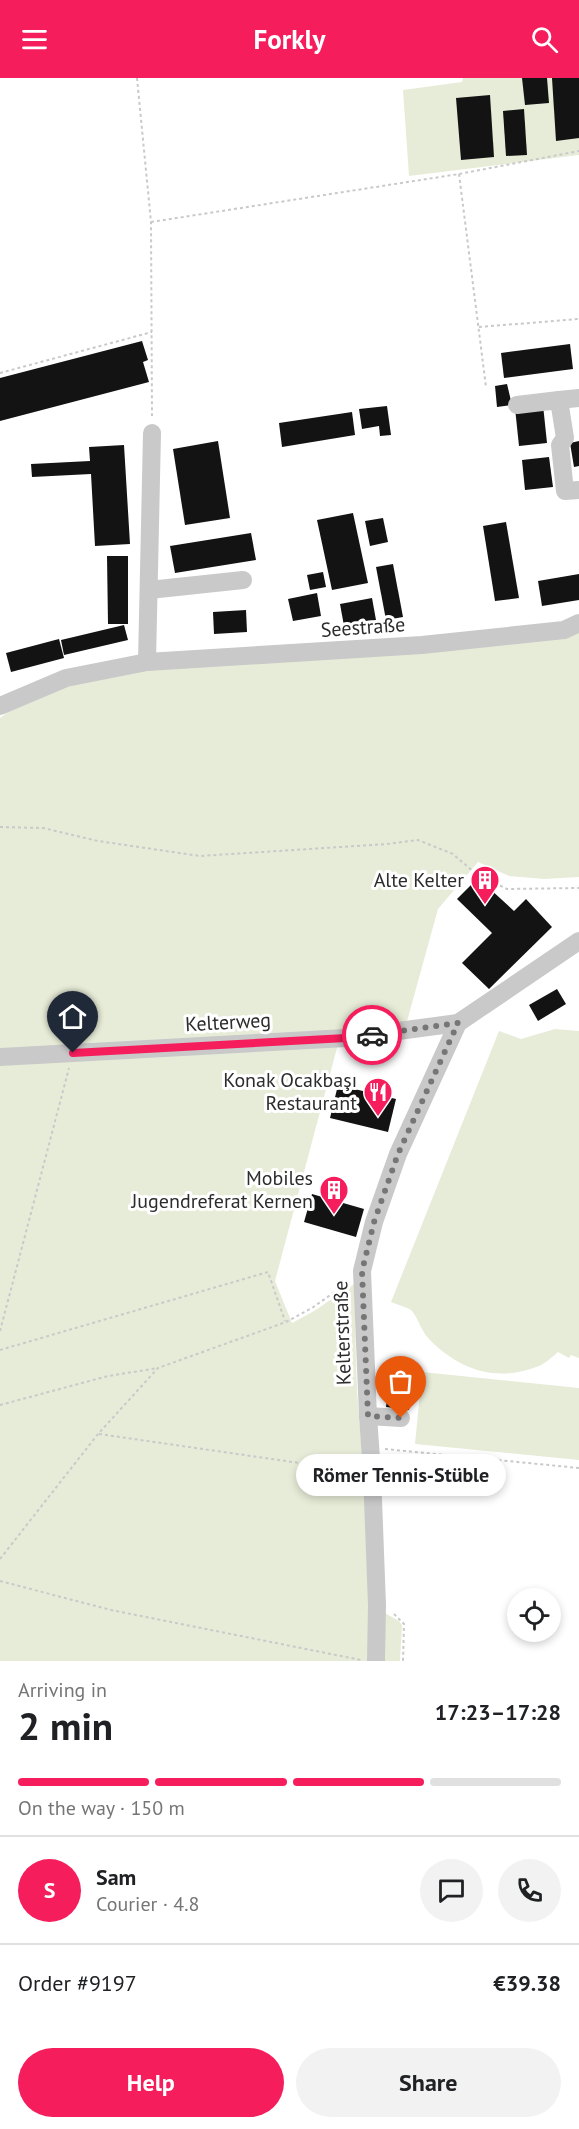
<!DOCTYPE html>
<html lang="en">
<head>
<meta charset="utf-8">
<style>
	body { margin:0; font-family:"PT Sans",sans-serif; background:#f2f2f2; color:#202124; height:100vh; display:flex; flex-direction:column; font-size:22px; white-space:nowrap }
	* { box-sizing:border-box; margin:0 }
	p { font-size:20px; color:#757577 }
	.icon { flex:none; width:33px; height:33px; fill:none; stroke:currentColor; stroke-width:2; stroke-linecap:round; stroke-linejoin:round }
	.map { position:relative; height:1583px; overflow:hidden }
	.details { display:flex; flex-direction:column; background:#fff; flex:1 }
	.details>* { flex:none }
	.controls { position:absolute; left:507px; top:1510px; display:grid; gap:12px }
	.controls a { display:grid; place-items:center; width:54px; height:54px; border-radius:50%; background:#fff; box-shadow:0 3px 9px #0003; font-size:30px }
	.pin { position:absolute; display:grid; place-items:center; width:51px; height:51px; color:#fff; margin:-62px -26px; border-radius:50% 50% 50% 0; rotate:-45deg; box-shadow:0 0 6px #0007 }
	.pin .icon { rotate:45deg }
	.courier { position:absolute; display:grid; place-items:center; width:60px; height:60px; margin:-30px; border:4px solid #f51d5c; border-radius:50%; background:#fff; color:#222; box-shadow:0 2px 8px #0007 }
	.bubble { position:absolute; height:42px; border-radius:21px; background:#fff; box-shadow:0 3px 9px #0003; font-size:20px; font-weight:800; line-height:42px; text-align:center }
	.overview em { font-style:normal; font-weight:800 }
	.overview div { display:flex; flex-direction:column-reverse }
	.overview { display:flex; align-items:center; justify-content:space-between; height:102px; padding:0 18px }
	h1 { font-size:39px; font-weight:800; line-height:45px }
	.bar { display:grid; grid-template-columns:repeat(4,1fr); gap:9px 6px; align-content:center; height:72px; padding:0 18px }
	.bar i { height:8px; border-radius:4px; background:#e0e0e0 }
	.bar .on { background:#f51d5c }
	.bar p { grid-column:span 4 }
	.line { display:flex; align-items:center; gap:15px; padding:0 18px; border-top:2px solid #e0e0e0 }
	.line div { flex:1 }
	.round { display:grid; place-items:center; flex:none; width:63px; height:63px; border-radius:32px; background:#f2f2f2 }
	.button { display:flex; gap:12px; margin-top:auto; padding:12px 18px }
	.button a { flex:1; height:69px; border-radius:36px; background:#f51d5c; color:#fff; font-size:24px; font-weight:800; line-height:69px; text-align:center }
	.button a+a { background:#f2f2f2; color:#202124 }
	header { display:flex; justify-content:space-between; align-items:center; height:78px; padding:0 18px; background:#f51d5c; color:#fff; font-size:27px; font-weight:800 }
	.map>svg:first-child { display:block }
</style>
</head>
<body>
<header><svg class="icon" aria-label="menu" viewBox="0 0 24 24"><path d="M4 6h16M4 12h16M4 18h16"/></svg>Forkly<svg class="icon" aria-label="search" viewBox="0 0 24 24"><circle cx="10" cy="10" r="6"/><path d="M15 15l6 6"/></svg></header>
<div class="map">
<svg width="579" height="1583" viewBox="0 0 579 1583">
	<rect width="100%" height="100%" fill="#fff"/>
	<g fill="#e7ecd8">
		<polygon points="463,0 579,0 579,77 409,98 403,12 462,4"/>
		<path d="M579,550V799L544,801L509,798L478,784L438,831L406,947L341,955L275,1203L292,1245L314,1233L354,1206C356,1250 355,1295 359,1339C366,1420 371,1502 369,1583H0V640L8,634L73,606L151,589Z"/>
		<path d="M555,951L579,953V1280L571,1277L569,1280L558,1274C552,1279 546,1285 539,1288C497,1305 459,1292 429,1261C421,1253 418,1240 412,1233C408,1229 397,1227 391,1224L499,953L521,961Z"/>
		<polygon points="422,1294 579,1310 579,1382 415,1366"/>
		<polygon points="383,1534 399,1543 402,1547 400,1583 383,1583"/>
	</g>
	<g fill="#131313">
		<polygon points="522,0 547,0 549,25 525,27"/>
		<polygon points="552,0 579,0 579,60 556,63"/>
		<polygon points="490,17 494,79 461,82 456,20"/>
		<polygon points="524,31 527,77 506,78 503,33"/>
		<polygon points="142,263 148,282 143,284 149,304 0,343 0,300"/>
		<polygon points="570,266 573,291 504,300 501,275"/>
		<polygon points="507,306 512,327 497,329 495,308"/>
		<polygon points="543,327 547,365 519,368 515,330"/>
		<polygon points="387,328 391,357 380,358 379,348 362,351 359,331"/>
		<polygon points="352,334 355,357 282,369 279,345"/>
		<polygon points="218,363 230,440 185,447 173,371"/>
		<polygon points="579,363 579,388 574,389 570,365"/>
		<polygon points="124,367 130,466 95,468 91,396 32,399 31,386 90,383 89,369"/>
		<polygon points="549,379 553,409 525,412 522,382"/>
		<polygon points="353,435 368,505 332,512 317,442"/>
		<polygon points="383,440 388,464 370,468 365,443"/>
		<polygon points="506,444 519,520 495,523 483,448"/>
		<polygon points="251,455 256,482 175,495 170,468"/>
		<polygon points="107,478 128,478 128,546 108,546"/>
		<polygon points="393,486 403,539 386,542 376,489"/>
		<polygon points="323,494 326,509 310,512 307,497"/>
		<polygon points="579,496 579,522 542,528 538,503"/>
		<polygon points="317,515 321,538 293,543 288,521"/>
		<polygon points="372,520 376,542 344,548 340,526"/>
		<polygon points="246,532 247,554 214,556 213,534"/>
		<polygon points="124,547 128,562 64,577 61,562"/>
		<polygon points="59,561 64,580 11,594 6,575"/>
		<polygon points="478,800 514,833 526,821 552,849 489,911 462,885 492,855 457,821"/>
		<polygon points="557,911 566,926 538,943 529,927"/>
		<polygon points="338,1007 396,1021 388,1054 330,1040"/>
		<polygon points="312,1116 364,1131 356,1159 304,1144"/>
		<polygon points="390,1299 413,1302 409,1332 386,1329"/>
	</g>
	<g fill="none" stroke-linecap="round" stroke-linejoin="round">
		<g stroke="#c9c9c9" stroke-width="2" stroke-dasharray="3 3" stroke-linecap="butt">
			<polyline points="137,0 151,144 152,338"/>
			<polyline points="459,96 486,309"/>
			<polyline points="151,144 459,96 579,73"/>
			<polyline points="479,249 579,241"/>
			<polyline points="0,295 152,254"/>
			<polyline points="0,749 43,750 98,763 200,778 387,766 418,762 453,776 475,795 507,811 579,810"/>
			<polyline points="0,1253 69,990"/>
			<polyline points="0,1272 268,1194 285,1243"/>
			<polyline points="0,1327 108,1298 158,1290"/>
			<polyline points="99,1356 355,1393"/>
			<polyline points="385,1371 579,1390"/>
			<polyline points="0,1481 98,1356 158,1290 286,1244 312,1230 346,1206"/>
			<polyline points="0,1503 111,1532 361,1582"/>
			<polyline points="394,1536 404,1546 403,1583"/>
		</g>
		<g stroke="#c9c9c9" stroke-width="18">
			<polyline points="559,322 579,320"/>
			<polyline points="517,327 559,322 565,360 560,367 565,413 579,412"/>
			<polyline points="149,512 243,502"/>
			<polyline points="147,584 152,355"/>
			<polyline points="0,628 66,600 147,584 422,567 564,552 579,545"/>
			<polyline points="0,979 346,960 458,945"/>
			<polyline points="368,1338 401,1340"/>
			<polyline points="376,1583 377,1527 372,1395 368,1338 362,1193 374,1144 398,1076 458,945 579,863"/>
		</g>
	</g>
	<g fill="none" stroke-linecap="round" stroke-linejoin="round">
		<polyline stroke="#767676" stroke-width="6" stroke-dasharray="0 10.8" points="372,957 458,945 398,1076 374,1144 366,1177 362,1193 368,1338 401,1340"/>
		<polyline stroke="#f51d5c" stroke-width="8" points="73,975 346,960 372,957"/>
	</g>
	<defs>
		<g id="building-pin" transform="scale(1.5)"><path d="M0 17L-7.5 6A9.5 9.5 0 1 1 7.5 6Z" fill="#f51d5c" stroke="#fff"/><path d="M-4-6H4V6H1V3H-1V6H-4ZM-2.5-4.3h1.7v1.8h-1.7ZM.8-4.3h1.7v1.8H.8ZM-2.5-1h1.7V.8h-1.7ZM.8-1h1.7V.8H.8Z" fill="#fff"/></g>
		<g id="restaurant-pin" transform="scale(1.5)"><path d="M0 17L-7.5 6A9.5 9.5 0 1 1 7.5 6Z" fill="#f51d5c" stroke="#fff"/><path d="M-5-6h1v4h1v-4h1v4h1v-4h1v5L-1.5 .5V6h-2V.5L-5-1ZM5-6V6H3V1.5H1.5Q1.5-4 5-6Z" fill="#fff"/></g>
	</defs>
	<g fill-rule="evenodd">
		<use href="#building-pin" x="485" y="802"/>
		<use href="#restaurant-pin" x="378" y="1014"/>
		<use href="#building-pin" x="334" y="1112"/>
	</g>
	<g text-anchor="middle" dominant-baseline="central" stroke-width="6" stroke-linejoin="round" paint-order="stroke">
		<g font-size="20" fill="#2c2c2c" stroke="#fff">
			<text transform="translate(363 549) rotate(-4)">Seestraße</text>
			<text transform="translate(228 944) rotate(-3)">Kelterweg</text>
			<text transform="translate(342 1255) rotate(-92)">Kelterstraße</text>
		</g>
		<g font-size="20" fill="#2c2c2c" stroke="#fff" text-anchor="end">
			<text x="464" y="802">Alte Kelter</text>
			<text x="357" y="1002">Konak Ocakbaşı<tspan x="357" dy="23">Restaurant</tspan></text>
			<text x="313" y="1100">Mobiles<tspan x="313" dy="23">Jugendreferat Kernen</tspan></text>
		</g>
	</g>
</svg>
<div class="controls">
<a><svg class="icon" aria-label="locate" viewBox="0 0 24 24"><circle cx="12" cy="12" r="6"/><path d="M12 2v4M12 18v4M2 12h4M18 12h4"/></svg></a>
</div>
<div class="pin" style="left:401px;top:1340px;background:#ea580c"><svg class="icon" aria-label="bag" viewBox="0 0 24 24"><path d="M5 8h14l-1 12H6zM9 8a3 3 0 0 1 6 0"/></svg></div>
<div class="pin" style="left:73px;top:975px;background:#1f2937"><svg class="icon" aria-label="home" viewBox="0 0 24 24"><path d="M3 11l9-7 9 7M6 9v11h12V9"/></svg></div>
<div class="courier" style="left:372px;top:957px"><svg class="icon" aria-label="car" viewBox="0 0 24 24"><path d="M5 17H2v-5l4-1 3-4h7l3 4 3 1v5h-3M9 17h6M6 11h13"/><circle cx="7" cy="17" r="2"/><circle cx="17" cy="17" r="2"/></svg></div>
<div class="bubble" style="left:296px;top:1376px;width:210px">Römer Tennis-Stüble</div>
</div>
<section class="details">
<div class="overview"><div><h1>2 min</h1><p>Arriving in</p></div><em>17:23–17:28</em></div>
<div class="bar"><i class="on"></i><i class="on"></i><i class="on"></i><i></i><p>On the way · 150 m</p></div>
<div class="line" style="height:108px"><b class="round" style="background:#f51d5c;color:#fff">S</b><div><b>Sam</b><p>Courier · 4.8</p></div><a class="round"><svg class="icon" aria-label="chat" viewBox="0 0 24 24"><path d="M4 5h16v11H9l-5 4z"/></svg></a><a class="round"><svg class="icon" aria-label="phone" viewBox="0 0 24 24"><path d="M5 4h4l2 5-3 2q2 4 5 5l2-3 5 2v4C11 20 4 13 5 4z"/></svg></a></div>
<div class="line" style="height:78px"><div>Order #9197</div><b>€39.38</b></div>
<div class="button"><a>Help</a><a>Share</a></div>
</section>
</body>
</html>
